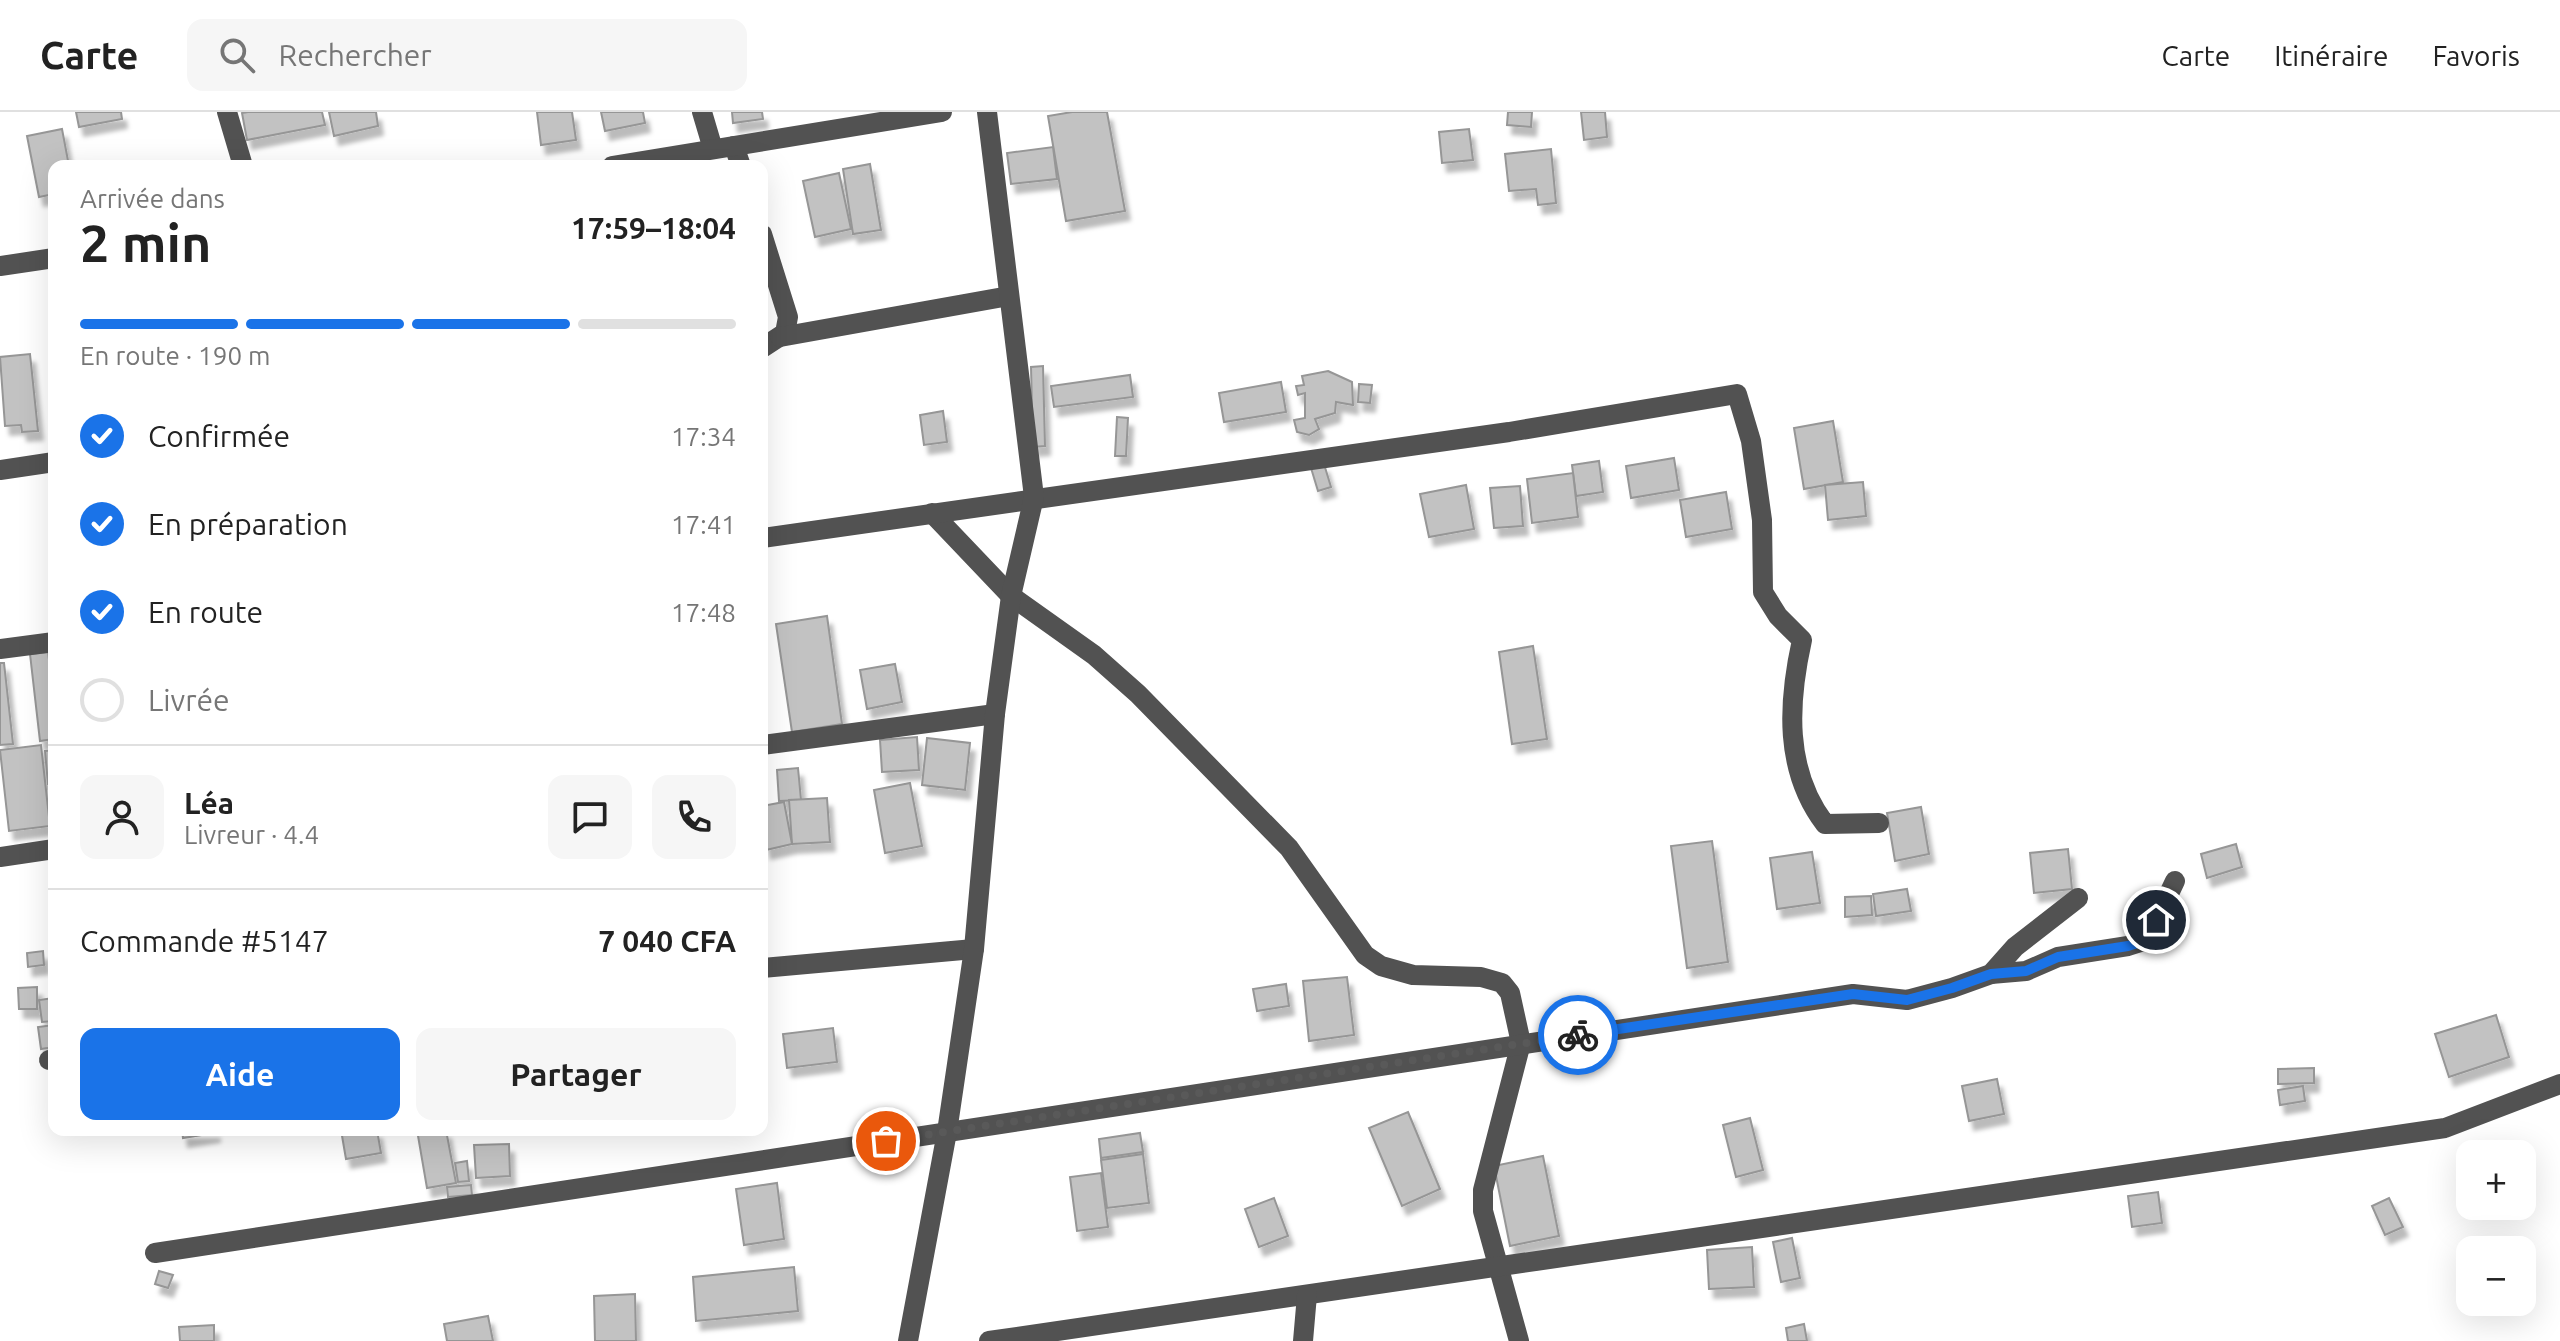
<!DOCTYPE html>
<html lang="fr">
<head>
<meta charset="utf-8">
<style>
	body { margin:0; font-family:Ubuntu,sans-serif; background:#f6f6f6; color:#222; height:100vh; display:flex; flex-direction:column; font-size:30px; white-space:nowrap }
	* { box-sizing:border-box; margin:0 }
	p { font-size:26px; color:#767676 }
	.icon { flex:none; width:44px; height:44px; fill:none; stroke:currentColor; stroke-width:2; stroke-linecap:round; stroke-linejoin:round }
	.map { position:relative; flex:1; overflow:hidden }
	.drawer { position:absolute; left:48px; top:48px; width:720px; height:976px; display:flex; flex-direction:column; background:#fff; border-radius:16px; box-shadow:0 8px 32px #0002 }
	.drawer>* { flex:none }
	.controls { position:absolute; left:2456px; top:1028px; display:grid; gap:16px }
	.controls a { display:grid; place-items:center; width:80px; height:80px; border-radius:16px; background:#fff; box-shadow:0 8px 32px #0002; font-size:40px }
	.pin { position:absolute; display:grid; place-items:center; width:68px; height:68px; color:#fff; margin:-34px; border:4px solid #fff; border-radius:50%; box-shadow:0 2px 8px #0007 }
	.courier { position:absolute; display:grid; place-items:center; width:80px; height:80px; margin:-40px; border:6px solid #1a73e8; border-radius:50%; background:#fff; color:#222; box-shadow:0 2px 10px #0007 }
	.summary em { font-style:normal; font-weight:700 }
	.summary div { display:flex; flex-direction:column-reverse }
	.summary { display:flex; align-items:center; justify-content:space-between; height:136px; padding:0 32px }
	h1 { font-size:52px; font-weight:700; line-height:60px }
	.bar { display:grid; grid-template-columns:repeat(4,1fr); gap:12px 8px; align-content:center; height:96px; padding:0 32px }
	.bar i { height:10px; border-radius:6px; background:#e0e0e0 }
	.bar .on { background:#1a73e8 }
	.bar p { grid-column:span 4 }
	.line { display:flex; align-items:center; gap:20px; padding:0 32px; border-top:2px solid #e0e0e0 }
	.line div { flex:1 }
	.round { display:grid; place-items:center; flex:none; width:84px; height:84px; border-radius:16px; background:#f6f6f6 }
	ol { padding:0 32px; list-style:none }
	li { display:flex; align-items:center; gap:24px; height:88px }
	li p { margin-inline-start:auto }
	li .icon { padding:8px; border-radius:50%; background:#1a73e8; color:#fff; stroke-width:4 }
	li:last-child { color:#767676 }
	li i { width:44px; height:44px; border:4px solid #e0e0e0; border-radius:50% }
	.primary-button { display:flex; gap:16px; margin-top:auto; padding:16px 32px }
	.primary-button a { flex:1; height:92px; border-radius:16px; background:#1a73e8; color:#fff; font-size:32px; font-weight:700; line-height:92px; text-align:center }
	.primary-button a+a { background:#f6f6f6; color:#222 }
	header { display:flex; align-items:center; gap:48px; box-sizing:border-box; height:112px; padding:0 40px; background:#fff; border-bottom:2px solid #e0e0e0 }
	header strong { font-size:38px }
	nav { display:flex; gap:44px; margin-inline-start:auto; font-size:28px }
	.search { width:560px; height:72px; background:#f6f6f6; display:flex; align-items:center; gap:20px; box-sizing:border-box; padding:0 28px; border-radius:16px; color:#767676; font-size:30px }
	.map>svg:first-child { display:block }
</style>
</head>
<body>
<header>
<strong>Carte</strong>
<div class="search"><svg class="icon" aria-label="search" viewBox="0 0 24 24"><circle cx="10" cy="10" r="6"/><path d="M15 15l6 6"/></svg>Rechercher</div>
<nav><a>Carte</a><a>Itinéraire</a><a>Favoris</a></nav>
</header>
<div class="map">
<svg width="2560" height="1229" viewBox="0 0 2560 1229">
	<defs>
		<filter id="shadow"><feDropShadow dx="5" dy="9" stdDeviation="2" flood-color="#0004"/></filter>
	</defs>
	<rect width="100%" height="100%" fill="#fff"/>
	<g fill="#c2c2c2" stroke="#969696" stroke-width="2" filter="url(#shadow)">
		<polygon points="76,0 121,0 122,7 79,15"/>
		<polygon points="248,0 322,0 325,13 247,28 242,1"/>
		<polygon points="329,0 376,0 378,14 334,24"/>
		<polygon points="537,0 572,0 576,28 541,33"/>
		<polygon points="601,0 643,0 645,11 605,19"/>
		<polygon points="732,0 762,0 763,7 733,11"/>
		<polygon points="1072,0 1107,0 1125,99 1066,109 1048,4"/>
		<polygon points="1508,0 1532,0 1531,15 1507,13"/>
		<polygon points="1581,0 1605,0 1607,25 1584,28"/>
		<polygon points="62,17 69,54 54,54 54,82 39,85 27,24"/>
		<polygon points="1469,17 1473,48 1442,51 1439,20"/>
		<polygon points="1053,35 1057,67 1011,72 1007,41"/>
		<polygon points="1551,37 1556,91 1538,93 1536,77 1509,79 1505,42"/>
		<polygon points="870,52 881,118 853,122 843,57"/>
		<polygon points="839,61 851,117 815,125 803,69"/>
		<polygon points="30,242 38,319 22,320 21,313 5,314 0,245"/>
		<polygon points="1043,254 1045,334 1033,335 1031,255"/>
		<polygon points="1328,259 1352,270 1353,293 1336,290 1335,301 1315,307 1319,317 1309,323 1297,320 1294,308 1305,306 1305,281 1298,283 1296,274 1304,273 1302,264"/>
		<polygon points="1130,263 1133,285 1054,295 1051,274"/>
		<polygon points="1281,270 1286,300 1224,310 1219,281"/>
		<polygon points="1359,272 1372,273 1370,291 1358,290"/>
		<polygon points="943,299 947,330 924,333 920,303"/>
		<polygon points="1117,305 1128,306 1126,344 1115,344"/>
		<polygon points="1833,309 1843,370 1804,377 1794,316"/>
		<polygon points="1674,346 1679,378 1631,386 1626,354"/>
		<polygon points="1599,349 1603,380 1576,384 1572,353"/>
		<polygon points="1324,352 1331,375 1318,379 1311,356"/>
		<polygon points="1573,361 1578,405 1532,411 1527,367"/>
		<polygon points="1863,370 1866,404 1828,408 1825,373"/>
		<polygon points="1466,373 1474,417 1429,425 1420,382"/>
		<polygon points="1520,374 1523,414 1494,416 1490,376"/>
		<polygon points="1726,380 1732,417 1686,425 1680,388"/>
		<polygon points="827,504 842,612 792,620 776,512"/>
		<polygon points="1533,534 1547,627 1512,632 1499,540"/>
		<polygon points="48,540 54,587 54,627 40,629 30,542"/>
		<polygon points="0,551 4,551 13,632 0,633"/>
		<polygon points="895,552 902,590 867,597 860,558"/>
		<polygon points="917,625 919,658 882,660 880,628"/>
		<polygon points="927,626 970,631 965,678 922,673"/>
		<polygon points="41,633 50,714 9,719 0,638"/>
		<polygon points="54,638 54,670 48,672 45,639"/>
		<polygon points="798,656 801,688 779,689 777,658"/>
		<polygon points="910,671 922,734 885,741 874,678"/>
		<polygon points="827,686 830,730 792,732 789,688"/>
		<polygon points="784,690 792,732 766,738 762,720 762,694"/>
		<polygon points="1921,695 1929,742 1895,749 1887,701"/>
		<polygon points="1712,729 1728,850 1687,856 1671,734"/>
		<polygon points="2236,732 2242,755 2207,766 2201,742"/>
		<polygon points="2068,737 2072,777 2034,781 2030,741"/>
		<polygon points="1812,740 1820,791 1777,797 1770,746"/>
		<polygon points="1907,777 1911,799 1876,804 1873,782"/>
		<polygon points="1871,784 1872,803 1845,805 1845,785"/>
		<polygon points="43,839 44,853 28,855 27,841"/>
		<polygon points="1347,865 1354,923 1309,929 1303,869"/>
		<polygon points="1286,872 1289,894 1257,899 1253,877"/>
		<polygon points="37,875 37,897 19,897 18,876"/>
		<polygon points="54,886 54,909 42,910 39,888"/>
		<polygon points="2496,903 2509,945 2449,965 2435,922"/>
		<polygon points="54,913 54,935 41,937 38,915"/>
		<polygon points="833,916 837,950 787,956 783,922"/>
		<polygon points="2314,956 2314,971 2278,972 2278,957"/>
		<polygon points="1997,967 2004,1002 1969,1009 1962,974"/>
		<polygon points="2303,974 2305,989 2280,993 2278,978"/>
		<polygon points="1408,1000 1440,1077 1402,1094 1369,1016"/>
		<polygon points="1750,1006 1763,1058 1736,1065 1723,1013"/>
		<polygon points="182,1018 215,1018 215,1021 183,1026"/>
		<polygon points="341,1018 377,1018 381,1041 346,1047"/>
		<polygon points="417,1018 446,1018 456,1071 427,1076"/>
		<polygon points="1140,1021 1143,1040 1101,1046 1099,1027"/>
		<polygon points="509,1032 510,1064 476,1066 474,1033"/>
		<polygon points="1143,1042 1149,1091 1107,1096 1101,1048"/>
		<polygon points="1543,1044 1559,1124 1510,1134 1494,1054"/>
		<polygon points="467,1049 469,1069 458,1070 455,1051"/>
		<polygon points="1101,1061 1108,1115 1077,1119 1070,1065"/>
		<polygon points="777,1071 784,1127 744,1133 736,1077"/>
		<polygon points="471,1073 472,1083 448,1085 447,1075"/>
		<polygon points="2158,1080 2162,1111 2132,1115 2128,1084"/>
		<polygon points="1274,1086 1288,1124 1259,1135 1245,1097"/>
		<polygon points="2389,1086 2403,1115 2385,1123 2372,1094"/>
		<polygon points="1792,1126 1800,1166 1781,1170 1773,1130"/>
		<polygon points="1752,1135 1754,1175 1709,1177 1707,1138"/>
		<polygon points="794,1155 798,1199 696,1209 693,1165"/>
		<polygon points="159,1159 173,1163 168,1176 155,1172"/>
		<polygon points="635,1182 636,1229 595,1229 594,1184"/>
		<polygon points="488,1204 493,1229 447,1229 444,1212"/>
		<polygon points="1804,1212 1807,1229 1788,1229 1786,1216"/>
		<polygon points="214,1213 214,1229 180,1229 179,1215"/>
	</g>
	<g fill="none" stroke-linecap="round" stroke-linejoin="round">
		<g stroke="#525252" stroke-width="20">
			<polyline points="227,0 243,54"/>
			<polyline points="702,0 713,37"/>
			<polyline points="734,34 741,54"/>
			<polyline points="612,54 942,0"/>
			<polyline points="762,122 788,205 785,221 762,236"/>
			<polyline points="0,154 54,146"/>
			<polyline points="780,225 1009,184"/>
			<polyline points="0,358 54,350"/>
			<polyline points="932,401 1011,484 1094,543 1138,582 1289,736 1365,843 1381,854 1413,863 1481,865 1502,871 1510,881 1521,931 1483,1078 1483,1099 1519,1229"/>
			<path d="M762,426L1509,320L1737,282L1751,329L1762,408L1763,480L1778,504L1802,528C1788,591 1784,658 1825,712L1879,711"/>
			<polyline points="0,537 54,530"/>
			<polyline points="762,633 995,602"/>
			<polyline points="0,745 54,737"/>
			<polyline points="762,856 974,837"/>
			<polyline points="1991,862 2026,859 2058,845 2128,834 2147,828 2175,769"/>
			<polyline points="49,948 54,947"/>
			<polyline points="155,1141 1853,882 1907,888 1952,876 1991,862 2015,835 2078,786"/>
			<polyline points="908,1229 947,1020 974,837 995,602 1011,484 1034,385 987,0"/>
			<polyline points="989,1229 2445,1016 2560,972"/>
			<polyline points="1303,1229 1307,1183"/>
		</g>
	</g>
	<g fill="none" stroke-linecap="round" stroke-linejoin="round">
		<polyline stroke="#595959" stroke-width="8" stroke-dasharray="0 14.4" points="886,1029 1578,923"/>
		<polyline stroke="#1a73e8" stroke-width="10" points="1578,923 1853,882 1907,888 1952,876 1991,862 2026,859 2058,845 2128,834 2147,828 2156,808"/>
	</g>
</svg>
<div class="controls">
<a>+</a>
<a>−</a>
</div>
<div class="pin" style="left:886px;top:1029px;background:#ea580c"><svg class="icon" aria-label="bag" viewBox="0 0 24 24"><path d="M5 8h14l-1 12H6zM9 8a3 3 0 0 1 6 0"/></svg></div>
<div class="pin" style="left:2156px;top:808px;background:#1f2937"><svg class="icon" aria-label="home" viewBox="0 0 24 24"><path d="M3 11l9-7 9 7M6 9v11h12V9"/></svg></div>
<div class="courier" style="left:1578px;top:923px"><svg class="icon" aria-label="bike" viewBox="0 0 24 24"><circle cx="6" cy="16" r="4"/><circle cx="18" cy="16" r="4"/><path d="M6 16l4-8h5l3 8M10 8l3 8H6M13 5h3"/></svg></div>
<section class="drawer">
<div class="summary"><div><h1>2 min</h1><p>Arrivée dans</p></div><em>17:59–18:04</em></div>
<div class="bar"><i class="on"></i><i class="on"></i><i class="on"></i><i></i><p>En route · 190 m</p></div>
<ol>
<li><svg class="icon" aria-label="check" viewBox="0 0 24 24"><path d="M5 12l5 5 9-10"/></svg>Confirmée<p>17:34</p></li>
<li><svg class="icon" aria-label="check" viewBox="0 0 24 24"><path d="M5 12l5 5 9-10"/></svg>En préparation<p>17:41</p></li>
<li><svg class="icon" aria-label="check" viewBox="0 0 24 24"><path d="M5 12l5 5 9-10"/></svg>En route<p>17:48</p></li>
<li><i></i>Livrée</li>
</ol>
<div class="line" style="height:144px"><a class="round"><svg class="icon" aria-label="person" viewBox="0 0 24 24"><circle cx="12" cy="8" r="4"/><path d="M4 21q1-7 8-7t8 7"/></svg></a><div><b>Léa</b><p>Livreur · 4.4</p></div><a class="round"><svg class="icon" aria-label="chat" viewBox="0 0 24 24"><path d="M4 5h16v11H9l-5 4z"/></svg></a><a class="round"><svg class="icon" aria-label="phone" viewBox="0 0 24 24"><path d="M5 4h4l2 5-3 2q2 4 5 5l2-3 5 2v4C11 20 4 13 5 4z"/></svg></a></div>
<div class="line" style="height:104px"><div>Commande #5147</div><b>7 040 CFA</b></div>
<div class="primary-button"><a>Aide</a><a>Partager</a></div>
</section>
</div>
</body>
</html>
